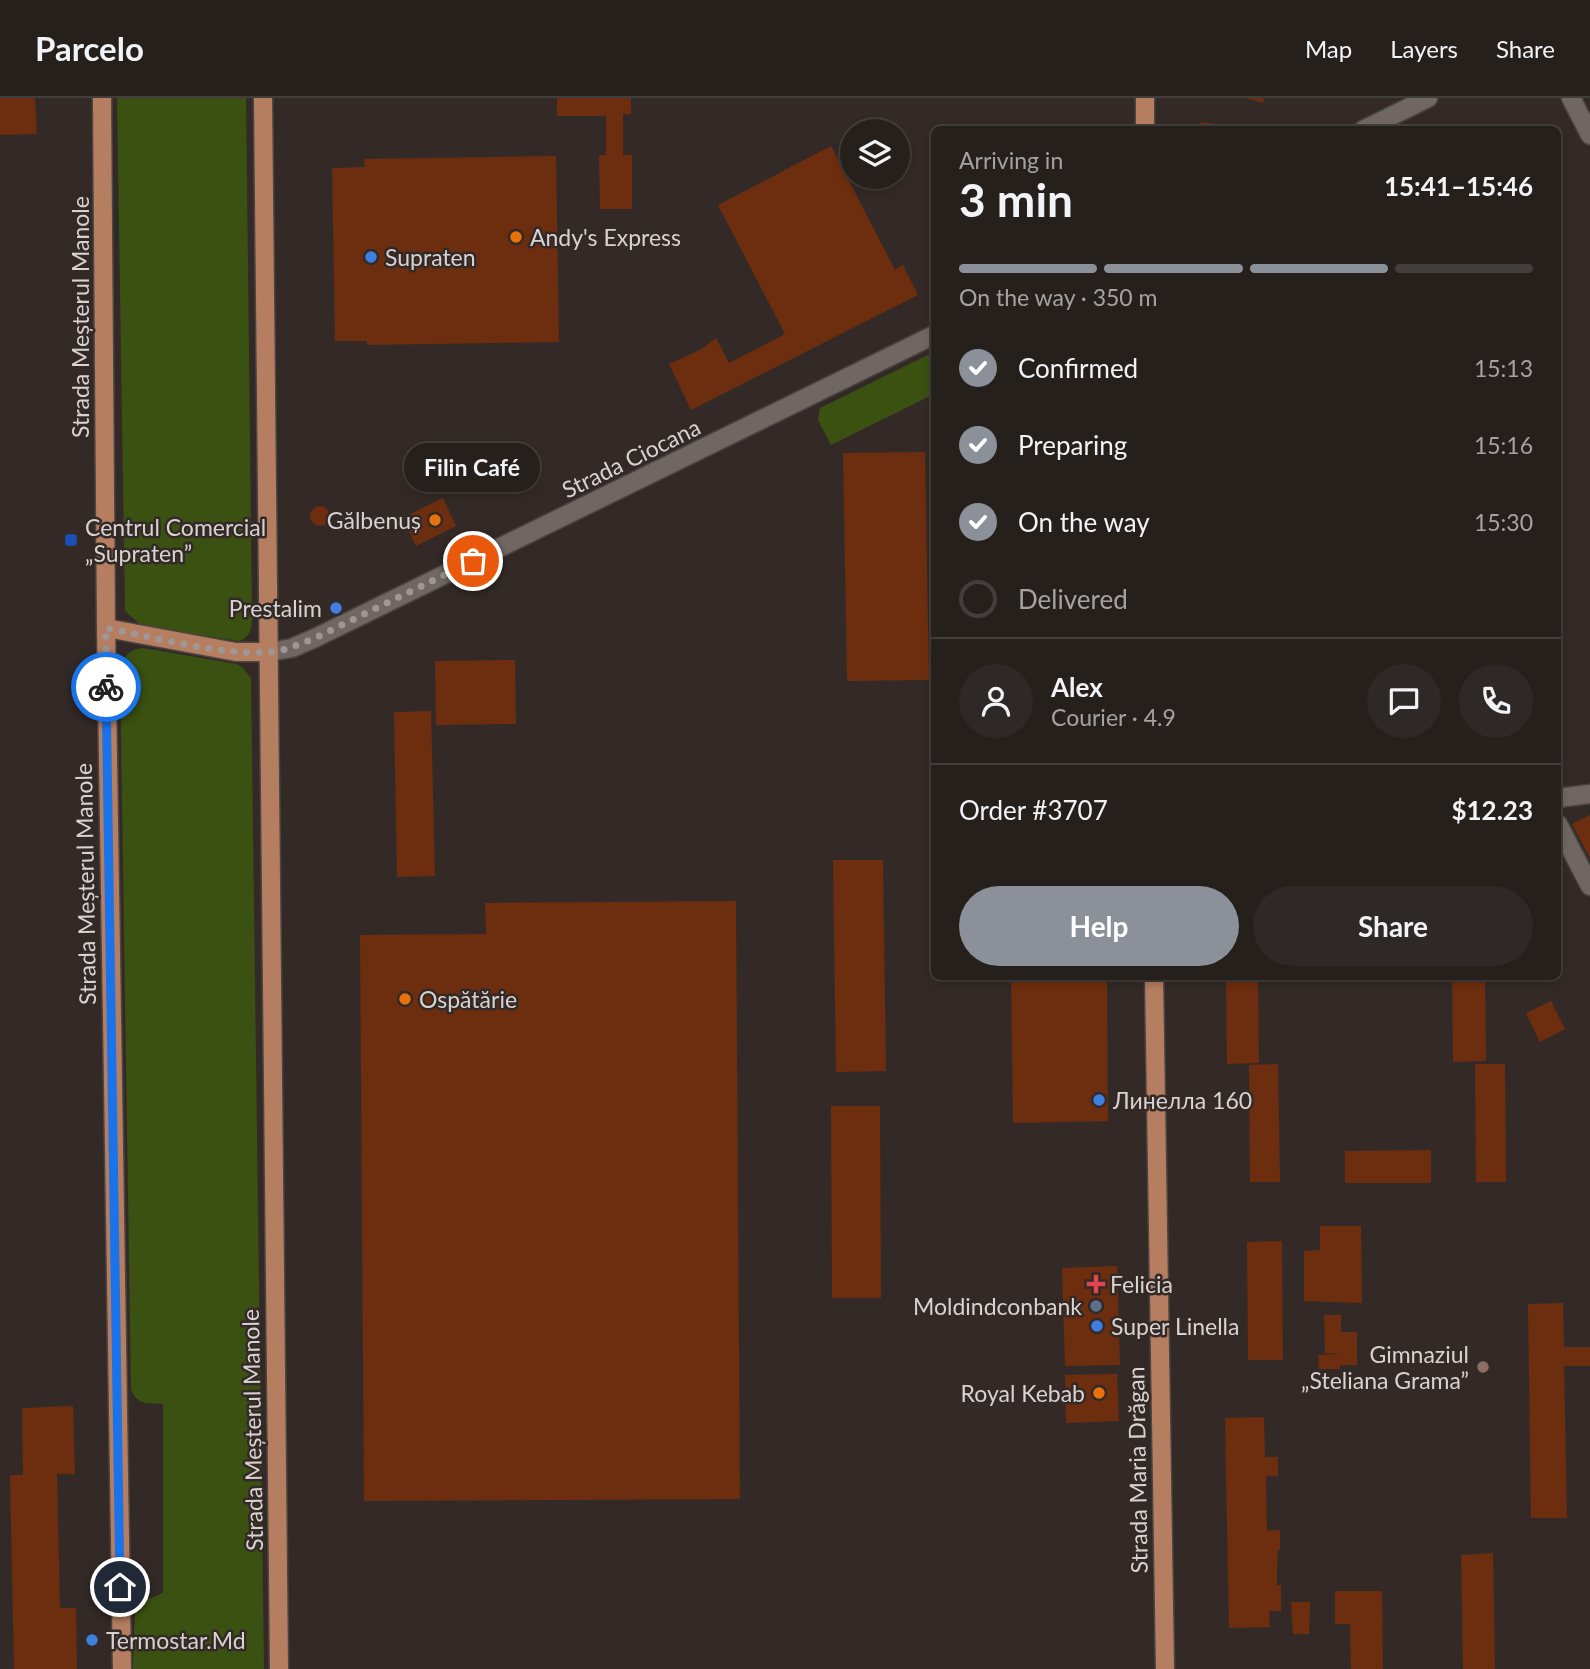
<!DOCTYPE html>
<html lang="en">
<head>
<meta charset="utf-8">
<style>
	body { margin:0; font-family:Lato,sans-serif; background:#2e2826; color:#f1f3f6; height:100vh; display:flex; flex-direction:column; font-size:26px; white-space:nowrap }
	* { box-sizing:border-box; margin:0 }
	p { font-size:23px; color:#a4a3a4 }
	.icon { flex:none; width:38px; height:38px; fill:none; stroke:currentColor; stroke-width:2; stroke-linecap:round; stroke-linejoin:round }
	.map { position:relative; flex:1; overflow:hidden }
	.details { position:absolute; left:931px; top:28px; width:630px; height:854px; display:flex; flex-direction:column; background:#26201d; border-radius:10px; box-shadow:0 4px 10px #0003,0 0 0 2px #423e3b }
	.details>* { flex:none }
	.tools { position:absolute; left:840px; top:21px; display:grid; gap:14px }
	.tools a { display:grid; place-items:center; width:70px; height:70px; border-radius:50%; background:#26201d; box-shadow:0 4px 10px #0003,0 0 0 2px #423e3b; font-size:35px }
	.pin { position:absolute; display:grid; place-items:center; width:60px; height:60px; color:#fff; margin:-30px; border:4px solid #fff; border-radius:50%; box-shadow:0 2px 7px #0007 }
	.courier { position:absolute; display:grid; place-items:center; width:70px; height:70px; margin:-35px; border:5px solid #1a73e8; border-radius:50%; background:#fff; color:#222; box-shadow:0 2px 9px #0007 }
	.bubble { position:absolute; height:49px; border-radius:24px; background:#26201d; box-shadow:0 4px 10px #0003,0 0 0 2px #423e3b; font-size:23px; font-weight:700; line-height:49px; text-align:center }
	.summary em { font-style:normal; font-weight:700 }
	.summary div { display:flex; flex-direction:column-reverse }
	.summary { display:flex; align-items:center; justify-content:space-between; height:119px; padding:0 28px }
	h1 { font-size:46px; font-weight:700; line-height:52px }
	.bar { display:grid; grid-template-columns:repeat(4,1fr); gap:10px 7px; align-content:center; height:84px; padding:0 28px }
	.bar i { height:9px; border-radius:5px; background:#423e3b }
	.bar .selected { background:#8c9099 }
	.bar p { grid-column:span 4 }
	.line { display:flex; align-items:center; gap:18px; padding:0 28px; border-top:2px solid #423e3b }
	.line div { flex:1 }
	.round { display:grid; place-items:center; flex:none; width:74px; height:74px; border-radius:37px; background:#2e2826 }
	ol { padding:0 28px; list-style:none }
	li { display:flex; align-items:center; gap:21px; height:77px }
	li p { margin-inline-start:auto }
	li .icon { padding:7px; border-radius:50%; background:#8c9099; color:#fff; stroke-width:4 }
	li:last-child { color:#a4a3a4 }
	li i { width:38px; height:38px; border:4px solid #423e3b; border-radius:50% }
	.primary-button { display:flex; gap:14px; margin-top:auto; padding:14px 28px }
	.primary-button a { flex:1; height:80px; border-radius:42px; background:#8c9099; color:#fff; font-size:28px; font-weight:700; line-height:80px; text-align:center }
	.primary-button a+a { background:#2e2826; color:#f1f3f6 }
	header { display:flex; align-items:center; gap:42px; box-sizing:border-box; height:98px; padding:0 35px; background:#26201d; border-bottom:2px solid #423e3b }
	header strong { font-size:33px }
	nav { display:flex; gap:38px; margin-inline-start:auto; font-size:24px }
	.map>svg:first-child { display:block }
</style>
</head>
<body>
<header>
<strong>Parcelo</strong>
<nav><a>Map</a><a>Layers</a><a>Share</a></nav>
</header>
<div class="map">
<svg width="1590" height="1571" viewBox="0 0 1590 1571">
	<rect width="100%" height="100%" fill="#332a27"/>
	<g fill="#3b5112">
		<path d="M117,0H246L252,518C252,529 251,539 239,543L142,528L125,513Z"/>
		<polygon points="934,254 934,296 831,347 818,322 820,310"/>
		<path d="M143,550L236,566L242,569L251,580L264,1571H133L135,1510C141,1499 154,1502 163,1494V1306C148,1305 136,1307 131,1291L120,571C123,558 130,551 143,550Z"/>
	</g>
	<g fill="#6d2e0f">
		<polygon points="0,0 35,0 37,36 0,37"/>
		<polygon points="557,0 631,0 631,16 623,16 623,57 632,57 632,111 600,111 599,57 606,57 606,18 557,18"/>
		<polygon points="1246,0 1264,0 1263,5"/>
		<polygon points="1201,24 1231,28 1230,32 1199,32"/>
		<polygon points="831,48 895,172 903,167 918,197 691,312 669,266 700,252 716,240 729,265 785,236 718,107"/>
		<polygon points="556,58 559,244 367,247 367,243 335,243 332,70 365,69 364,61"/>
		<polygon points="925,354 929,582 847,583 843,355"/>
		<polygon points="443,400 456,428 416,448 402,420"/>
		<circle cx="320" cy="418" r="10"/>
		<polygon points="74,433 75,449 67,449 67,434"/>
		<polygon points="515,562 516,626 436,627 435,563"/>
		<polygon points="431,613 435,778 397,779 394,614"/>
		<polygon points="1558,627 1560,627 1562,670 1558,670"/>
		<polygon points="1590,717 1590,760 1572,726"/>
		<polygon points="833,762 883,762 886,973 836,974"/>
		<polygon points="736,803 740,1401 364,1403 360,837 486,836 485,805"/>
		<polygon points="1011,878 1107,878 1108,1023 1013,1025"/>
		<polygon points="1226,878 1258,878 1259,965 1227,966"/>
		<polygon points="1452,878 1485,878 1486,963 1453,964"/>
		<polygon points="1551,903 1565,931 1540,944 1526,915"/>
		<polygon points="1278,966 1280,1084 1250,1084 1249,967"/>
		<polygon points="1475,966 1505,966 1506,1084 1476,1084"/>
		<polygon points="831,1008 880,1008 881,1200 832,1200"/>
		<polygon points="1431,1052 1431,1085 1345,1085 1345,1053"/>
		<polygon points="1320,1128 1361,1128 1362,1205 1304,1203 1304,1153 1320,1152"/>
		<polygon points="1282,1143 1283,1262 1248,1262 1247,1144"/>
		<polygon points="1117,1168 1120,1267 1065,1268 1062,1170"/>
		<polygon points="1563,1205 1564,1249 1590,1249 1590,1268 1564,1268 1567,1420 1531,1420 1528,1206"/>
		<polygon points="1324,1217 1341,1217 1341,1234 1357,1234 1357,1267 1340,1267 1340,1271 1319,1271 1318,1257 1341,1256 1325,1255"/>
		<polygon points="1117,1276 1119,1323 1066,1325 1065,1277"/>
		<polygon points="73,1308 75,1376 57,1376 60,1510 76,1510 77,1571 14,1571 10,1377 23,1377 22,1310"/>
		<polygon points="1264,1319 1265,1359 1278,1359 1278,1378 1266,1378 1267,1433 1280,1432 1280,1452 1278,1452 1277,1471 1277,1487 1281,1487 1281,1513 1269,1513 1270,1529 1229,1530 1225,1320"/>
		<polygon points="1493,1455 1495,1571 1463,1571 1461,1457"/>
		<polygon points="1335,1493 1382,1493 1383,1571 1351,1571 1350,1526 1335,1526"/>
		<polygon points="1291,1504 1310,1504 1309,1536 1293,1536"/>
	</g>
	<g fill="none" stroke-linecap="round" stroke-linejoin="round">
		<g stroke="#4c4542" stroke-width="21">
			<g id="minor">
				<polyline points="1571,0 1590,37"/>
				<polyline points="1363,32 1428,0"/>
				<polyline points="269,554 292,550 315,540 934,237"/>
				<polyline points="1558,700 1590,696"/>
				<polyline points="1558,726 1590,788"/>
			</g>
		</g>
		<g stroke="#4c4542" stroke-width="21">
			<g id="major">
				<polyline points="102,0 106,530 122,1571"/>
				<polyline points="263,0 279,1571"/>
				<polyline points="1145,0 1145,32"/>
				<polyline points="106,530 236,554 269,554"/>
				<polyline points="1154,878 1165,1571"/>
			</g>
		</g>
		<use href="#minor" stroke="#706662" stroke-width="18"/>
		<use href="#major" stroke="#b67e61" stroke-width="18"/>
	</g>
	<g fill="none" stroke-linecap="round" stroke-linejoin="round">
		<path stroke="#9e9795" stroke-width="7" stroke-dasharray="0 12.6" d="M106,589V530C154,539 221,558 268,554C285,553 300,546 315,540L473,463"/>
		<polyline stroke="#1a73e8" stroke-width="9" points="106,589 120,1489"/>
	</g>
	<g fill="#e8710a" stroke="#332a27" stroke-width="2.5">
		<circle cx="516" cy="139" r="7"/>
		<circle cx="435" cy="422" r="7"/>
		<circle cx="405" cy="901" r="7"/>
		<circle cx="1099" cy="1295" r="7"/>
	</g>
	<g fill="#3f7fe0" stroke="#332a27" stroke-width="2.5">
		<circle cx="371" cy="159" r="7"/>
		<circle cx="336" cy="510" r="7"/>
		<circle cx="1099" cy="1002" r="7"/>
		<circle cx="1097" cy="1228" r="7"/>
		<circle cx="92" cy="1542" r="7"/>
	</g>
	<rect fill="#1a4fb4" stroke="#332a27" stroke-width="2.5" x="64" y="435" width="14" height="14" rx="3.5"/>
	<path fill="#e0444e" stroke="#332a27" stroke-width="2.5" d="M1092.5 1175.5h7v7h7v7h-7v7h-7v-7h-7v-7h7z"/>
	<circle fill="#5c6f8a" stroke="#332a27" stroke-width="2.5" cx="1096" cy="1208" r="7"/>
	<circle fill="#8d6e63" stroke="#332a27" stroke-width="2.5" cx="1483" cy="1269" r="7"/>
	<g text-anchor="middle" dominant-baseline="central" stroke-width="5" stroke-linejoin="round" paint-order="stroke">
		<g font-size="23" fill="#d8d2d0" stroke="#332a27" text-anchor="start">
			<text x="530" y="139">Andy's Express</text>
			<text x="385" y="159">Supraten</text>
			<text x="421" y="422" text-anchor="end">Gălbenuș</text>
			<text x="85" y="429">Centrul Comercial<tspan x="85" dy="26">„Supraten”</tspan></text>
			<text x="322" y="510" text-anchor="end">Prestalim</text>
			<text x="419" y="901">Ospătărie</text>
			<text x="1113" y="1002">Линелла 160</text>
			<text x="1110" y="1186">Felicia</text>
			<text x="1082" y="1208" text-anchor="end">Moldindconbank</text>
			<text x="1111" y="1228">Super Linella</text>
			<text x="1469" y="1256" text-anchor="end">Gimnaziul<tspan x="1469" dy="26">„Steliana Grama”</tspan></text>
			<text x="1085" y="1295" text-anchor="end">Royal Kebab</text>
			<text x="106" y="1542">Termostar.Md</text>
		</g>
		<g font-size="23" fill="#d8d2d0" stroke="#332a27">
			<text transform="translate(80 219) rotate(-90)">Strada Meșterul Manole</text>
			<text transform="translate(631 360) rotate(-26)">Strada Ciocana</text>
			<text transform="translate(85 786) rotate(-91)">Strada Meșterul Manole</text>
			<text transform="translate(252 1332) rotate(-91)">Strada Meșterul Manole</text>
			<text transform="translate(1137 1372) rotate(-91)">Strada Maria Drăgan</text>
		</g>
	</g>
</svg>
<div class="tools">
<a><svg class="icon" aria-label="layers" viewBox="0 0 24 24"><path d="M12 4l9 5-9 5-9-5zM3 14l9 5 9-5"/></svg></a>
</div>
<div class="pin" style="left:473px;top:463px;background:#ea580c"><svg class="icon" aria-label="bag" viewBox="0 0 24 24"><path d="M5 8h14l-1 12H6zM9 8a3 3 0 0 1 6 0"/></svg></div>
<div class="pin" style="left:120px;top:1489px;background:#1f2937"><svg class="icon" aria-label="home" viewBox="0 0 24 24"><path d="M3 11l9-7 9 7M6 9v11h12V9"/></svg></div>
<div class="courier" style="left:106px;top:589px"><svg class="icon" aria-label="bike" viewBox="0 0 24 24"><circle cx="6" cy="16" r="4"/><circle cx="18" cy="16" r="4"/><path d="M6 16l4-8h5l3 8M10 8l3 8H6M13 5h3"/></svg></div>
<div class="bubble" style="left:404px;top:345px;width:136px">Filin Café</div>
<section class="details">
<div class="summary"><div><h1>3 min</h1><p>Arriving in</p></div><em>15:41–15:46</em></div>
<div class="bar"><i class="selected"></i><i class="selected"></i><i class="selected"></i><i></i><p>On the way · 350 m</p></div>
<ol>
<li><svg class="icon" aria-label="check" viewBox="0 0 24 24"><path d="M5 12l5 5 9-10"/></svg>Confirmed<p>15:13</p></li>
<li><svg class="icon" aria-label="check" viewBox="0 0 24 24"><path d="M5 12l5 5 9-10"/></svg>Preparing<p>15:16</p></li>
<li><svg class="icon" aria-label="check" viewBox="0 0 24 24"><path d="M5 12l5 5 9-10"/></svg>On the way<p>15:30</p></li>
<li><i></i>Delivered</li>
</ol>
<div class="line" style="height:126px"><a class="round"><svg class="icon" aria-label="person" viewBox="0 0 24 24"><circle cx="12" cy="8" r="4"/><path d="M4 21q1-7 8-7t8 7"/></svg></a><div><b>Alex</b><p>Courier · 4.9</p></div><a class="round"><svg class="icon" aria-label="chat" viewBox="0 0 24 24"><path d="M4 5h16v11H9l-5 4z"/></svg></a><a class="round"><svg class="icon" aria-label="phone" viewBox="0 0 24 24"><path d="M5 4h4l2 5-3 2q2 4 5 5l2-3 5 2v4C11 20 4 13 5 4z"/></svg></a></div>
<div class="line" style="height:91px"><div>Order #3707</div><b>$12.23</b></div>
<div class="primary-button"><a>Help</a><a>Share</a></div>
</section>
</div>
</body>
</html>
